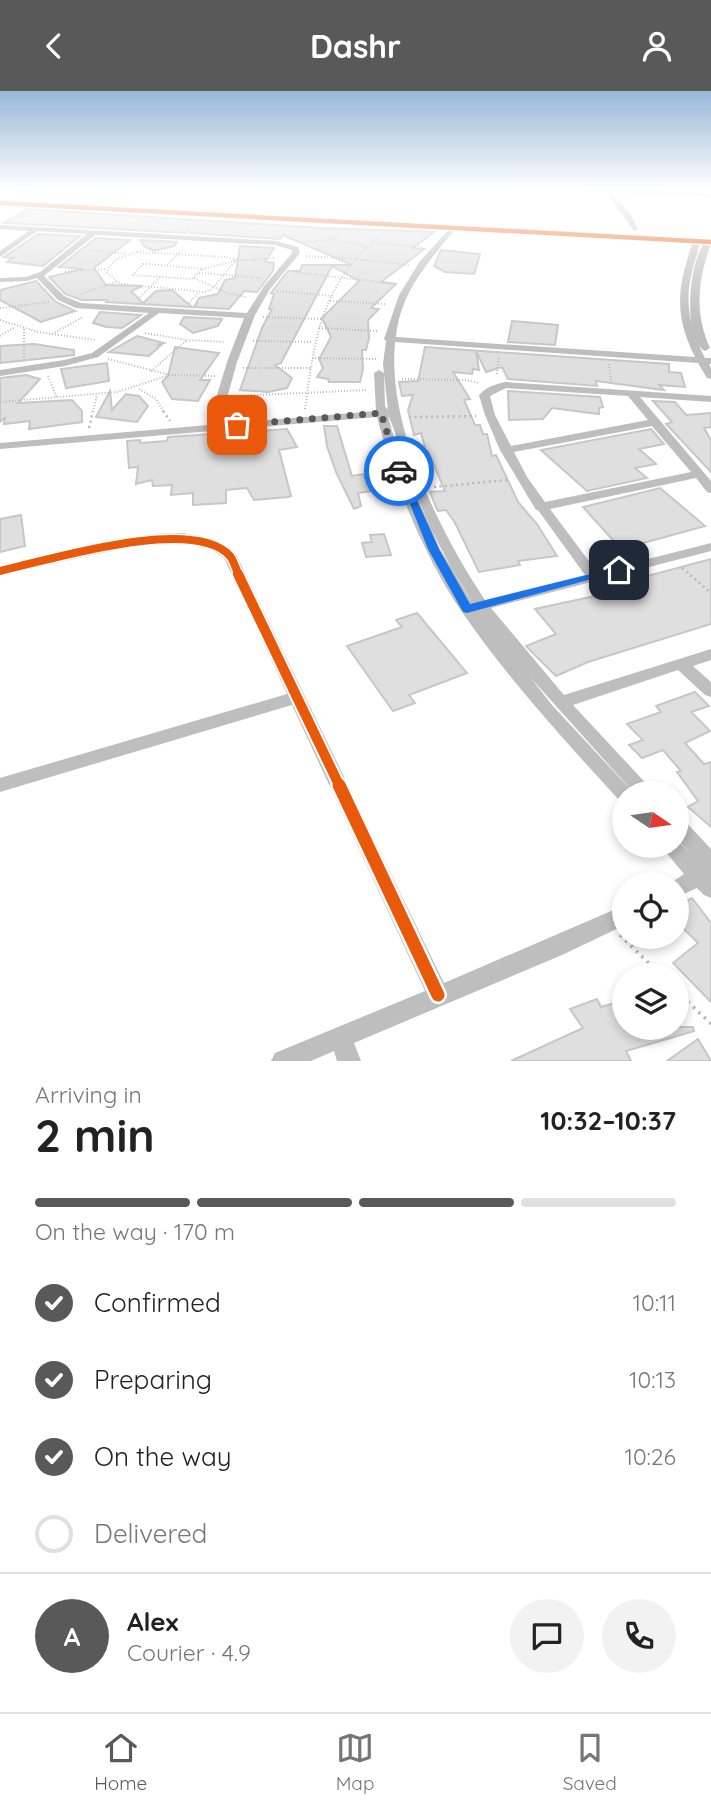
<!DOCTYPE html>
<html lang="en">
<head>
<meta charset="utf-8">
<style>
	body { margin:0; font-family:Quicksand,sans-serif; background:#f2f2f2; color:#222; height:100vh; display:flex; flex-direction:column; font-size:26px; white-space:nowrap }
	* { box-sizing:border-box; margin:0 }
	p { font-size:23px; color:#767676 }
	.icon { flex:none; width:38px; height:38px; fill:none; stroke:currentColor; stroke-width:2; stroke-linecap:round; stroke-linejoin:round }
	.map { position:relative; height:970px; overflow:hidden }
	.details { display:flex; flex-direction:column; background:#fff; flex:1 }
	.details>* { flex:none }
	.needle { width:46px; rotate:103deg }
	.buttons { position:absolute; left:612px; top:690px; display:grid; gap:14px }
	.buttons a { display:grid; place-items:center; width:77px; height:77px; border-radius:50%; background:#fff; box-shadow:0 4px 10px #0003; font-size:35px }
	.pin { position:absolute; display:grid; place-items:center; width:60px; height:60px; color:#fff; margin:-30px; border-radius:14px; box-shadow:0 4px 10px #0006 }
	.courier { position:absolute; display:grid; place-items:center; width:70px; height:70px; margin:-35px; border:5px solid #1a73e8; border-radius:50%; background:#fff; color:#222; box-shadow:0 2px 9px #0007 }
	.summary em { font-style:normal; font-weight:700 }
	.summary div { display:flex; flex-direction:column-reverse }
	.summary { display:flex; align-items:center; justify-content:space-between; height:119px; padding:0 35px }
	h1 { font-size:46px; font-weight:700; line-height:52px }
	.bar { display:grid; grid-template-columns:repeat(4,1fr); gap:10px 7px; align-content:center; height:84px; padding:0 35px }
	.bar i { height:9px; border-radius:5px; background:#e0e0e0 }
	.bar .current { background:#595959 }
	.bar p { grid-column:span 4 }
	.line { display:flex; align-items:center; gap:18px; padding:0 35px; border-top:2px solid #e0e0e0 }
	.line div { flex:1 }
	.round { display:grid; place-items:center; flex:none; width:74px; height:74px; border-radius:37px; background:#f2f2f2 }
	ol { padding:0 35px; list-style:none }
	li { display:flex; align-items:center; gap:21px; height:77px }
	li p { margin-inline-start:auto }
	li .icon { padding:7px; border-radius:50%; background:#595959; color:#fff; stroke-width:4 }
	li:last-child { color:#767676 }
	li i { width:38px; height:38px; border:4px solid #e0e0e0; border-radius:50% }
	header { display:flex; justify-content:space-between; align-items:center; height:91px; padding:0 35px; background:#595959; color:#fff; font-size:32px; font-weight:700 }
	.tab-bar { display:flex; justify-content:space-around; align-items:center; height:98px; border-top:2px solid #e0e0e0; background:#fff; font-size:19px; color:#767676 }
	.tab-bar a { display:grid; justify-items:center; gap:4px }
	.tab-bar .current { color:#595959 }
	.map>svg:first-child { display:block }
</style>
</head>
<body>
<header><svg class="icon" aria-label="back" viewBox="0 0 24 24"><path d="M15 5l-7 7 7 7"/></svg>Dashr<svg class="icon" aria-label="person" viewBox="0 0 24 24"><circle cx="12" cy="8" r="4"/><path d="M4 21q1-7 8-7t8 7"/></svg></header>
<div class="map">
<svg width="711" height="970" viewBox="0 0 711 970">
	<rect width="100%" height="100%" fill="#fff"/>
	<g fill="#dfdfdf" stroke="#c7c7c7" stroke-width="2">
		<polygon points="27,118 322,137 434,141 413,157 424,158 381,191 396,193 371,217 379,218 368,229 369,247 366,259 362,259 363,278 360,291 329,291 328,288 317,286 323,277 319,268 331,246 322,227 359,190 332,175 281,272 275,274 292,287 287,297 268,301 240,299 262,237 272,218 269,218 274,203 271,202 288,180 300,180 302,174 352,174 283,144 280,148 190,142 188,140 186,142 4,132"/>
		<polygon points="38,143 80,145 43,175 7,171 13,167 4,166"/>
		<polygon points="96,147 130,149 94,177 106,194 143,195 131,200 143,212 156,200 172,199 192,216 106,211 107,209 82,209 65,203 49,186 83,178 59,176"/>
		<polygon points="141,149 177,151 174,155 154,160 144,155"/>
		<polygon points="240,155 274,157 265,171 274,172 273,180 257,201 244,200 229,218 194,216 199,207 218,203 225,189 235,187"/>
		<polygon points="441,159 480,163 474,183 445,181 434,175"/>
		<polygon points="36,190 56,211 75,220 41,231 0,209 0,199"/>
		<polygon points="100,221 141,224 122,237 106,236 93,232"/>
		<polygon points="184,226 222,228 218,235 193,242 180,233"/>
		<polygon points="512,230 558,234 555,254 508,251"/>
		<polygon points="137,245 164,252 157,254 161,254 149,265 109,261"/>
		<polygon points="34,253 74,259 74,264 0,272 0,255"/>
		<polygon points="175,256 219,262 200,289 210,289 198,310 172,308 162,291 168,285"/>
		<polygon points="425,256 669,273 669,281 681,282 685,296 659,294 664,299 596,290 597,295 508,288 502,276 486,281 476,260 479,279 473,278 472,283 453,281 470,308 464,309 475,334 480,334 483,343 487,343 492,365 496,364 518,411 537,433 557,465 518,470 520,474 479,481 454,430 446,419 438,420 436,416 430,401 445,400 428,360 426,360 421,342 414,344 408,319 413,304 402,305 399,291 418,290"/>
		<polygon points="107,272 109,290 66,297 61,278"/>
		<polygon points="26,284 40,288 18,312 72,309 82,320 82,331 29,338 30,330 4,333 5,327 0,331 0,287"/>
		<polygon points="110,300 112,319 126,303 139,305 148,315 137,331 96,326"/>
		<polygon points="508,300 600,306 603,316 599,317 599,323 552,317 543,328 509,329"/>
		<polygon points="653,310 675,311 686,324 711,322 711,336 704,337 711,349 711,381 666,333 672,331"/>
		<polygon points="324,335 337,335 352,385 363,383 372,400 358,402 361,415 354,418 336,381 327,355"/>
		<polygon points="287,338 297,356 279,359 291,405 288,406 254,409 247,397 226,399 226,412 193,414 193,402 171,404 172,394 153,395 152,389 136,393 138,376 129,377 127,350 140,349 140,352 167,350 168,346"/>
		<polygon points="651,338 664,353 639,358 656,373 635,377 647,387 587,400 541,359"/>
		<polygon points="660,397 705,435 621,458 583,416"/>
		<polygon points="21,424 25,455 0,461 0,428"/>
		<polygon points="384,443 391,464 366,466 362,452 372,451 370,444"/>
		<polygon points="711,468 711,533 588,571 556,585 526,555 556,543 535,518 595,505 591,500"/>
		<polygon points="417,522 467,582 409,604 415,612 393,620 347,555 402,536 396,529"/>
		<polygon points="695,601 709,615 691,621 710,640 685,652 704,673 711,671 711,736 688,716 698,710 677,681 681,680 663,659 642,667 629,654 643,649 627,633 661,621 656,615"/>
		<polygon points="692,807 711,832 711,911 673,872 698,852 677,831 677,815"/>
		<polygon points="597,908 601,916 625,909 625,936 693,936 694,940 626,960 631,970 511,970 583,937 570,918"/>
		<polygon points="698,948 711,970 667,970"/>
	</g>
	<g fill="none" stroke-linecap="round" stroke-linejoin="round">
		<g stroke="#b9b9b9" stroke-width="2" stroke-dasharray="1 2" stroke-linecap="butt">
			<polyline points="332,149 367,155"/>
			<polyline points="305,151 334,148 339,140"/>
			<polyline points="373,152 422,156"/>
			<polyline points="88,159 127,163"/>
			<path d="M137,161L225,166L236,169L212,198L205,201L121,193L107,182C111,167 124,165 137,161Z"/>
			<polyline points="306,165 355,168"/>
			<polyline points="357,168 409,174"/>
			<polygon points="143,173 149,173 202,178 192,188 133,184"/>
			<polyline points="167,174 184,157"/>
			<polyline points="202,178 235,170 275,167"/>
			<polyline points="65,180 107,178"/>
			<polyline points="293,181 397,193"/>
			<polyline points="199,182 261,187"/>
			<polyline points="194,187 227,202 246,206"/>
			<polyline points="277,200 333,205"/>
			<polyline points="81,203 116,191"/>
			<polyline points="140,206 160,186"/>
			<polyline points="330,210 386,213"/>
			<polyline points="189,212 199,201"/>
			<polyline points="0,217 49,211"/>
			<polyline points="263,226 322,228"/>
			<polyline points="0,229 38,241 95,249"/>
			<polyline points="319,237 377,240"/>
			<polyline points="24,238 24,268"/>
			<polyline points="145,242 187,249 225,251"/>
			<polyline points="52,243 83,226"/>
			<polyline points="0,245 15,236"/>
			<polyline points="253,250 313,251"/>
			<polyline points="312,267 376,268"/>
			<polyline points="108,268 170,284 215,285"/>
			<polyline points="609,273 611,291"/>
			<polyline points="243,277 310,277"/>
			<polyline points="151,280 187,249"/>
			<polyline points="497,283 499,266"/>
			<polyline points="48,285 57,307"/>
			<polyline points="402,288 466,289 479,292"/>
			<polyline points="139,298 156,308 164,321"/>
			<polyline points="236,305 366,299"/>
			<polyline points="0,311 117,301 170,284"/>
			<path d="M305,318C315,244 321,194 381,144"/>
			<polyline points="93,321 97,304"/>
		</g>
		<g stroke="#b9b9b9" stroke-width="2.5" stroke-dasharray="2 3.5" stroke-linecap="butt">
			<polyline points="163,320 170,330"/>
			<polyline points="409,326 476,325"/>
			<polyline points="89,337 93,320"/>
			<polyline points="434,396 507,389"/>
			<polyline points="682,477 711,502"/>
		</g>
		<g stroke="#b9b9b9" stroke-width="3.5" stroke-dasharray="2.5 5" stroke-linecap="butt">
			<polyline points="620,844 661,884"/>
			<polyline points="677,900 711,933"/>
		</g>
		<g fill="#bebebe" fill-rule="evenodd">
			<polygon points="572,98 711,102 711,106 613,102 633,127 638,138 634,140 606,101"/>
			<path d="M0,134L276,150L298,156L300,162L270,198L255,224L237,271L220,333L376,320L374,282L379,279L384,282L385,315L388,319L383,273L386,250L384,248L399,204L420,170L453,134L457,136C430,169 400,201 396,246L695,266C673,222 678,195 693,150L700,148C700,158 694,170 692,181C684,212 690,238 705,267H711V273H709L711,277V288L707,287L698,272L395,251C387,335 439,440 485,509L585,484L538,419H536L500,359L485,324L479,304C486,296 495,293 506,291L711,305V311L640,306L711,390V402L707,401L696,387L550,418L597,481L711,452V460L491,517L564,604L711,558V569L693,575L711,591V606L705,604L678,579L573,614L655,702H634L530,586L552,614L631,699L633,702H625V711L619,709C564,649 508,588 462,521C425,468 393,389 377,326L0,358V352L208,334L227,271L244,227L159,222L98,266L65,275L0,285V279L64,269L92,262L149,222L76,217L58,209L37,187L26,190L0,191V187L26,186L40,181L87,143L37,140L0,166V160L29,140L0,138ZM95,144L275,154L292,159V162L264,195L247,222L81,212L64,205L44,185ZM506,297L628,305L648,329L511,355L495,324L490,305ZM388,325C394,333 402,367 407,381C424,426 446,471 473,512L440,458L398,362ZM652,335L691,381L545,411L527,386L514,361Z"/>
			<path d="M708,148H711V152C698,189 694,221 710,257L705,260C681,246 689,163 708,148Z"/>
			<polygon points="183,442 215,449 237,465 444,892 625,814 625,834 562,864 354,952 361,970 337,970 334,960 311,970 271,970 275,962 425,900 292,614 0,701 0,687 287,603 224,467 206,455 183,450 153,451 0,484 0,476 153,443"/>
			<polygon points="677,727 684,729 711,758 711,807 704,804 697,797 677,806 677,793 669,793 684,783 660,754 677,754 677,749 690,762 677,748"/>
		</g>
		<polygon fill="#bebebe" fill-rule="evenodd" points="0,110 711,148 711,154 0,114"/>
		<g stroke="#fff" stroke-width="7">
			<polyline id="cycleway-far3" points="0,112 711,151"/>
		</g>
		<g stroke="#fff" stroke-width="11">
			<path id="cycleway-far2" d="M0,480C49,469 193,424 230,465C234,470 236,479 239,484"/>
		</g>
		<g stroke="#fff" stroke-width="14">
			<polyline id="cycleway-far1" points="238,483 340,696"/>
		</g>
		<g stroke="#fff" stroke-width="18">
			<polyline id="cycleway" points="339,694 438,904"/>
		</g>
		<use href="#cycleway-far3" stroke="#e8590c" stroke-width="4.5"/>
		<use href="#cycleway-far2" stroke="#e8590c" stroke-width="8"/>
		<use href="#cycleway-far1" stroke="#e8590c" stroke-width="10"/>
		<use href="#cycleway" stroke="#e8590c" stroke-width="13"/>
	</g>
	<linearGradient id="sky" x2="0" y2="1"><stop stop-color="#97b8d8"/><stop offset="0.42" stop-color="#fff"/><stop offset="1" stop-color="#fff" stop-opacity="0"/></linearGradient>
	<rect width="711" height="234" fill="url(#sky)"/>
	<polygon fill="#1a73e8" points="396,378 404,380 439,458 470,513 619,476 625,479 467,522 463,521 428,458"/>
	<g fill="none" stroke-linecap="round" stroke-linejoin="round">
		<polyline stroke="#595959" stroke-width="7" stroke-dasharray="0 12.6" points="237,334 381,322 399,380"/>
	</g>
</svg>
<div class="buttons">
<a><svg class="needle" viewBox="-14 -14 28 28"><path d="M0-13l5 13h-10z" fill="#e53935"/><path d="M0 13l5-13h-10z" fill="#767676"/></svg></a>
<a><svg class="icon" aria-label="locate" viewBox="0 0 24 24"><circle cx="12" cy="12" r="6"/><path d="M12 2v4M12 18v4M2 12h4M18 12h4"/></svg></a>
<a><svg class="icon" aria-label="layers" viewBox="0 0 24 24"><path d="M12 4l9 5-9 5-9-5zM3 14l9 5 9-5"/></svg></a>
</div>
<div class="pin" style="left:237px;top:334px;background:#ea580c"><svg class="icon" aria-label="bag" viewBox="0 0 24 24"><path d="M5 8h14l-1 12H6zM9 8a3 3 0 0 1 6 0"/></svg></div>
<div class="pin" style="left:619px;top:479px;background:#1f2937"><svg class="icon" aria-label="home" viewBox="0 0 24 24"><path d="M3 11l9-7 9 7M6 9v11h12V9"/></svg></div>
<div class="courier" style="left:399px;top:380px"><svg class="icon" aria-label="car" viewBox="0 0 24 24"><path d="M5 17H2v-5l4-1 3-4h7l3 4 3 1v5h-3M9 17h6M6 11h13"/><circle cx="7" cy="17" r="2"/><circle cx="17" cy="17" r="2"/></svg></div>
</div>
<section class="details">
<div class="summary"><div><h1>2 min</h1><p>Arriving in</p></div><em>10:32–10:37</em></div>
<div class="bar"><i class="current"></i><i class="current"></i><i class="current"></i><i></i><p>On the way · 170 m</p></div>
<ol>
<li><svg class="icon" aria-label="check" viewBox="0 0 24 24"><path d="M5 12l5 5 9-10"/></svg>Confirmed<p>10:11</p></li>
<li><svg class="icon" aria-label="check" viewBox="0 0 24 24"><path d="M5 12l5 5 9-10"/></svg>Preparing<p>10:13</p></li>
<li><svg class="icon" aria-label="check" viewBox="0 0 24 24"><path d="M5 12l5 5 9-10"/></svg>On the way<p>10:26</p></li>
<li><i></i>Delivered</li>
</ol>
<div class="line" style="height:126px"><b class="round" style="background:#595959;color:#fff">A</b><div><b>Alex</b><p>Courier · 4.9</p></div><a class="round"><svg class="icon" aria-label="chat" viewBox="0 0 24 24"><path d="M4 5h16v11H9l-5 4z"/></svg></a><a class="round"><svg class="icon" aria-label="phone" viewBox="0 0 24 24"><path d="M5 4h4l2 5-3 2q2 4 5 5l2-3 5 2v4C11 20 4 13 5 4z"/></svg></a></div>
</section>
<nav class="tab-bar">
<a class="current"><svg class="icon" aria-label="home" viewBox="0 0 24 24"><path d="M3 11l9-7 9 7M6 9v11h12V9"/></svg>Home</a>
<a><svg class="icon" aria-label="map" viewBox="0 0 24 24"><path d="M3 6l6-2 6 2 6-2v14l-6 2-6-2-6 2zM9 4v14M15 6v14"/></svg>Map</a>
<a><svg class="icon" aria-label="saved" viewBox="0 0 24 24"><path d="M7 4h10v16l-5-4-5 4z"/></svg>Saved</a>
</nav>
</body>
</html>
